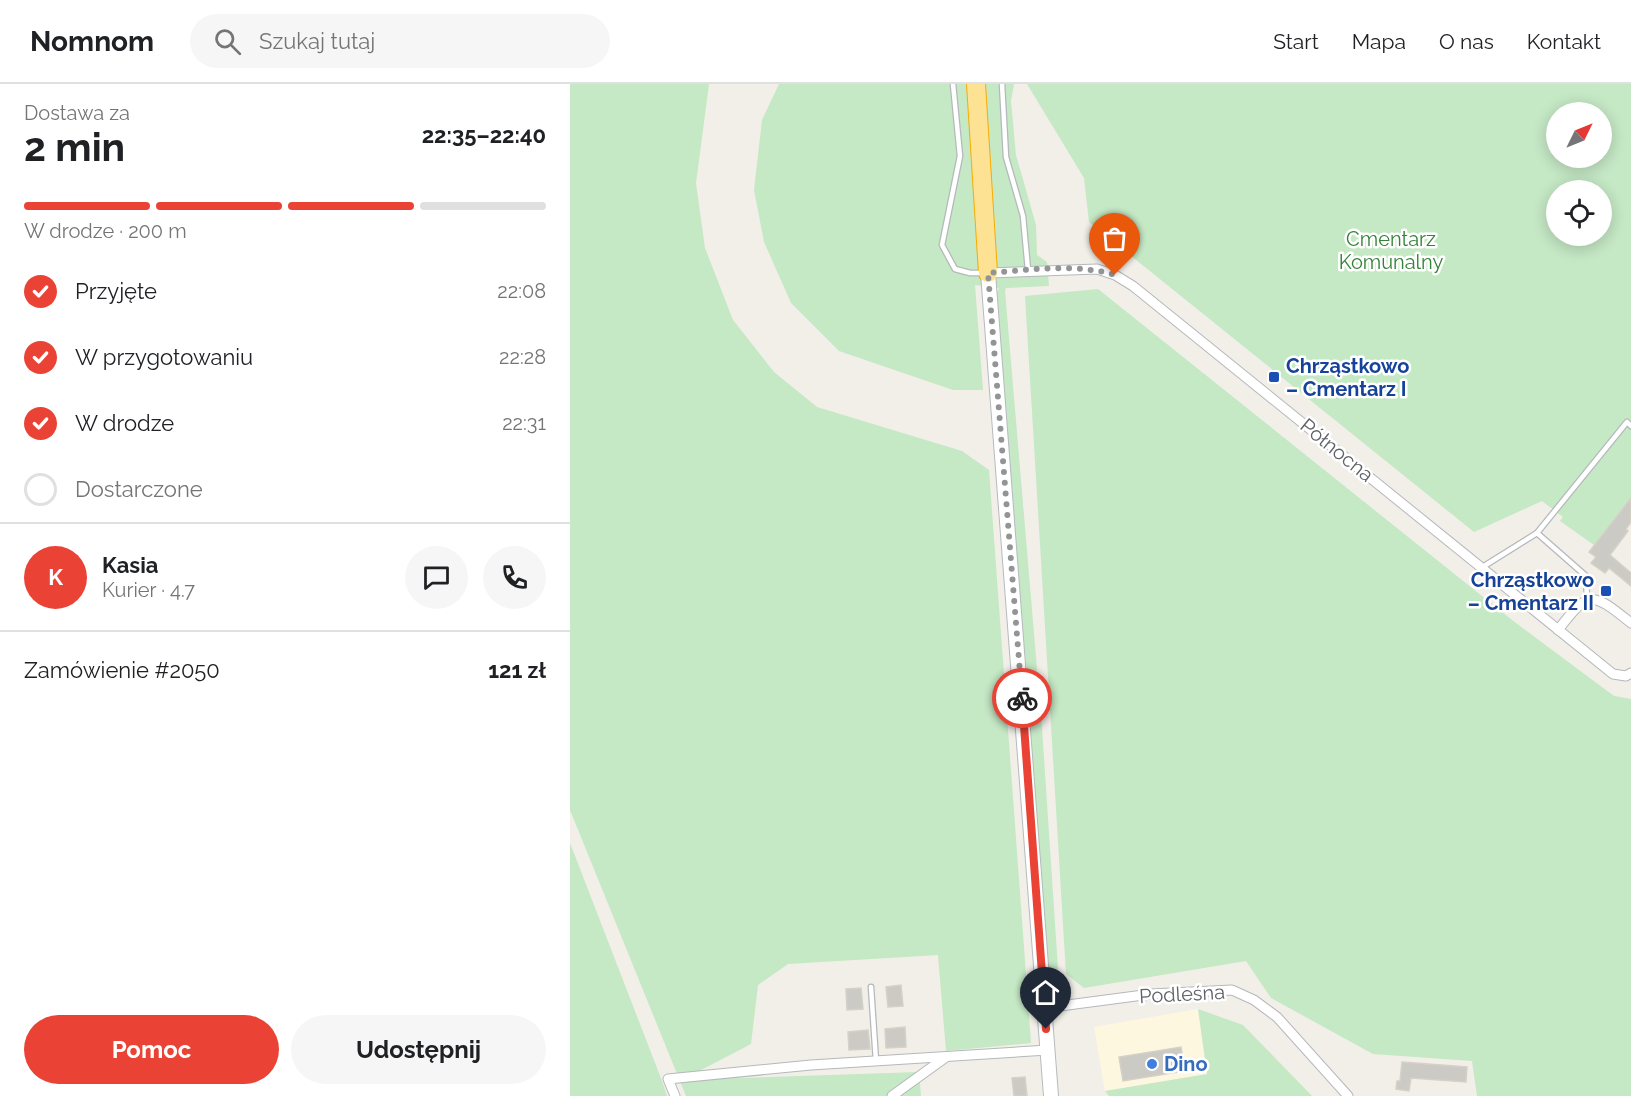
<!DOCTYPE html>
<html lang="pl">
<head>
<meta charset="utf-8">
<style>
	body { margin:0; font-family:Raleway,sans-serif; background:#f6f6f6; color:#202124; height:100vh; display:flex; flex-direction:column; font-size:22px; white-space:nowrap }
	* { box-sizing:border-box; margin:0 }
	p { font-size:20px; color:#757577 }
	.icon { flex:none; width:33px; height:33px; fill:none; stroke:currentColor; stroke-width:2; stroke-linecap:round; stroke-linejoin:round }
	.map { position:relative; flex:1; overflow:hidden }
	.details { display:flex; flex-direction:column; background:#fff; width:570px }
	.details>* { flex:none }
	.needle { width:39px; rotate:47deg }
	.controls { position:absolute; left:976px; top:18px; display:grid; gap:12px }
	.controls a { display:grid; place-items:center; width:66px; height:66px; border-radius:50%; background:#fff; box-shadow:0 3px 15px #0003; font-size:30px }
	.pin { position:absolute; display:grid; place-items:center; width:51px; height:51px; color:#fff; margin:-62px -26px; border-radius:50% 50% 50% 0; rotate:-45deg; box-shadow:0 0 6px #0007 }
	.pin .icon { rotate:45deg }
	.courier { position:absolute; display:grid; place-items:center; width:60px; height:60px; margin:-30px; border:4px solid #ea4335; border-radius:50%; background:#fff; color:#222; box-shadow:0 2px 8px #0007 }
	.overview em { font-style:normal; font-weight:700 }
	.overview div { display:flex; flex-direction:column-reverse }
	.overview { display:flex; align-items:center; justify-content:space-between; height:102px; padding:0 24px }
	h1 { font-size:39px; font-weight:700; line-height:45px }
	.bar { display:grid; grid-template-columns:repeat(4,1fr); gap:9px 6px; align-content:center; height:72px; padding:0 24px }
	.bar i { height:8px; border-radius:4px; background:#e0e0e0 }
	.bar .selected { background:#ea4335 }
	.bar p { grid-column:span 4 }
	.line { display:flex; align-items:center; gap:15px; padding:0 24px; border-top:2px solid #e0e0e0 }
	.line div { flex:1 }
	.round { display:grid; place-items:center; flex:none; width:63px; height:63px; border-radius:32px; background:#f6f6f6 }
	ol { padding:0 24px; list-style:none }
	li { display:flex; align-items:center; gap:18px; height:66px }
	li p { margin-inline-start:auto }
	li .icon { padding:6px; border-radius:50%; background:#ea4335; color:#fff; stroke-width:4 }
	li:last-child { color:#757577 }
	li i { width:33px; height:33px; border:3px solid #e0e0e0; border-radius:50% }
	.action { display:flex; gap:12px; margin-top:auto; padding:12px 24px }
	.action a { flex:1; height:69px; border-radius:36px; background:#ea4335; color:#fff; font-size:24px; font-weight:700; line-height:69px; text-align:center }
	.action a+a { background:#f6f6f6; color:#202124 }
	header { display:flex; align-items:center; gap:36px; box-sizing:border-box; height:84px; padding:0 30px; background:#fff; border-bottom:2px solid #e0e0e0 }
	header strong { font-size:28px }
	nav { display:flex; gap:33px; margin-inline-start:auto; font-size:21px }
	.search { width:420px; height:54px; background:#f6f6f6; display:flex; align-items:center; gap:15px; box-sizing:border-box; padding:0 21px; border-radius:33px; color:#757577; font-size:22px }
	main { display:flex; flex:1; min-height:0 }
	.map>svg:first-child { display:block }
</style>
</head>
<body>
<header>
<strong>Nomnom</strong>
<div class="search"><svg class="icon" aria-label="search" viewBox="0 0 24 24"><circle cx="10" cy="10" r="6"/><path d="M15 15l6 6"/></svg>Szukaj tutaj</div>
<nav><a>Start</a><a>Mapa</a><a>O nas</a><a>Kontakt</a></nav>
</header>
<main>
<section class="details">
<div class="overview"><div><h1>2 min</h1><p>Dostawa za</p></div><em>22:35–22:40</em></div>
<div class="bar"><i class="selected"></i><i class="selected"></i><i class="selected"></i><i></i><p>W drodze · 200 m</p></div>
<ol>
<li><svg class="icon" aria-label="check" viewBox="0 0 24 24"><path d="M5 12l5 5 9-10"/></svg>Przyjęte<p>22:08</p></li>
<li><svg class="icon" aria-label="check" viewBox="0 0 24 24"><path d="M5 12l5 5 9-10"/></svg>W przygotowaniu<p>22:28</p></li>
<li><svg class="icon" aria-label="check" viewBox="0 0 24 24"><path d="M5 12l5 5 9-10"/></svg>W drodze<p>22:31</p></li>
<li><i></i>Dostarczone</li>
</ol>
<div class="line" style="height:108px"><b class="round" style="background:#ea4335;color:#fff">K</b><div><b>Kasia</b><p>Kurier · 4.7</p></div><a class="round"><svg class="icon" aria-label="chat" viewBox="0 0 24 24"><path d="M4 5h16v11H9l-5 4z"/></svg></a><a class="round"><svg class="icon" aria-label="phone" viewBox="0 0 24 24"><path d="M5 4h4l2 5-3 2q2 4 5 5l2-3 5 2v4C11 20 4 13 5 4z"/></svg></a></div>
<div class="line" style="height:78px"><div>Zamówienie #2050</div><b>121 zł</b></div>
<div class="action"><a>Pomoc</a><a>Udostępnij</a></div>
</section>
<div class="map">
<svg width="1061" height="1012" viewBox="0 0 1061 1012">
	<rect width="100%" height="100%" fill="#f1efe8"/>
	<polygon fill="#fef7e0" points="628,925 637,990 535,1007 524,943"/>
	<g fill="#c5e8c5" fill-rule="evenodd">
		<polygon points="0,0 139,0 126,99 135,164 163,236 204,288 247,323 392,367 419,386 461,959 376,967 368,871 218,880 188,901 181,960 112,996 349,988 351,1012 116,1012 0,726"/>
		<polygon points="209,0 444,0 441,17 446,71 466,141 467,171 477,178 479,202 436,204 435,207 472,644 490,915 480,905 426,211 429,204 405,201 413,306 383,306 269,267 221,219 194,158 184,106 192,36"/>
		<path d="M457,0H1061V414L1024,461L990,437L993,433L972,417L904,448L519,138L514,94ZM987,28H1032V74H987ZM987,106H1032V152H987Z"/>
		<polygon points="528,205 942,536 1044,612 1061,615 1061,1012 907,1012 902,977 803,970 701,914 676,877 514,904 496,890 455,212"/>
		<polygon points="0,759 92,997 97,1012 0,1012"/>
		<polygon points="628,925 673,941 742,1012 539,1012 535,1007 637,990"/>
	</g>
	<g fill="#cccac5" stroke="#d6d1c6" stroke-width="1.5">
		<polygon points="1061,414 1061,438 1056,445 1058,447 1040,471 1061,489 1061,502 1039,484 1035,489 1021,479 1026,473 1019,468"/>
		<polygon points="331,901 333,922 318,923 316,903"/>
		<polygon points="291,904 293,925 277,926 276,905"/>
		<polygon points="335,943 336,963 316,964 315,945"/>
		<polygon points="298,946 300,965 279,966 278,948"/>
		<polygon points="611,963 615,987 553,997 549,973"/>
		<polygon points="832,978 897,983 896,998 841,994 839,1007 826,1005 827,997 830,997"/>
		<polygon points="455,993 457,1012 444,1012 442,994"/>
	</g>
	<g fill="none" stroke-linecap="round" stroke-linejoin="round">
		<g stroke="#b5b8bc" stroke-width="7">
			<g id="lane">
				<polyline points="383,0 390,72 372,161 385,185 400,189 413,189"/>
				<polyline points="432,0 436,73 453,132 458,186"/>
				<polyline points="967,449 1057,338 1061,342"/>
				<polyline points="911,484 967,449 1016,492 1017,515"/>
				<polyline points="301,903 306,977"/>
			</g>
		</g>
		<g stroke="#b5b8bc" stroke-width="11">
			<g id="street">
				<polyline points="418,189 527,185 545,191 563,202 1043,590 1056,592 1061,589"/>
				<path d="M988,546C1019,506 1021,507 1061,539"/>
				<polyline points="475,924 581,910 662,906 684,916 707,933 778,1012"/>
				<polyline points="105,1012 98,995 241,981 478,966"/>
				<polyline points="322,1012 376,973"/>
			</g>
		</g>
		<g stroke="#b6babf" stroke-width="16">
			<polyline id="secondary" points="418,189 481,1012"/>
		</g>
		<g stroke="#f9ab00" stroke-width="20">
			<polyline id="highway" points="406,0 418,189"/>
		</g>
		<use href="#lane" stroke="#fff" stroke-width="4.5"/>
		<use href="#street" stroke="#fff" stroke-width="9"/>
		<use href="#secondary" stroke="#fff" stroke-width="14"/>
		<use href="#highway" stroke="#fde293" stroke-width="18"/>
	</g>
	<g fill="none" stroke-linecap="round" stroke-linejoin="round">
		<path stroke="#929495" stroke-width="6" stroke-dasharray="0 10.8" d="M452,614L418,189C459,186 506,179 545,191"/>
		<polyline stroke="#ea4335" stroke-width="8" points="452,614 476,945"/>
	</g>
	<g fill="#1a4fb4" stroke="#fff" stroke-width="2">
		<rect x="698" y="287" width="12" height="12" rx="3"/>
		<rect x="1030" y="501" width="12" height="12" rx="3"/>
	</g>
	<circle fill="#3f7fe0" stroke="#fff" stroke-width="2" cx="582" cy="980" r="6"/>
	<g text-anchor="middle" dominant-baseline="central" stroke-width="5" stroke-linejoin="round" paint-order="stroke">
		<g font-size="20" fill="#348238" stroke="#fff">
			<text x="821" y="155">Cmentarz<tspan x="821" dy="23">Komunalny</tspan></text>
		</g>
		<g font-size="20" font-weight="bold" fill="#164399" stroke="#fff" text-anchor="start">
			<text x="716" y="282">Chrząstkowo<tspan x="716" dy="23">– Cmentarz I</tspan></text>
			<text x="1024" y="496" text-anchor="end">Chrząstkowo<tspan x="1024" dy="23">– Cmentarz II</tspan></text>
		</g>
		<g font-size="20" fill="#5f6368" stroke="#fff">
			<text transform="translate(767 366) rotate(39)">Północna</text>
			<text transform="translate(612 910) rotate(-3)">Podleśna</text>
		</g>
		<g font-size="20" font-weight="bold" fill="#366cbe" stroke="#fff" text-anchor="start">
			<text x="594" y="980">Dino</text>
		</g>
	</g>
</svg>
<div class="controls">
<a><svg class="needle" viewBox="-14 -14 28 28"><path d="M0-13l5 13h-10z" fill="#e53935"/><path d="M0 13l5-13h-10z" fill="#757577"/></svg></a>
<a><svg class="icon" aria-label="locate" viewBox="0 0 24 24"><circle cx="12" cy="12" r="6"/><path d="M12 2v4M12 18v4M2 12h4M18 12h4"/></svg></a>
</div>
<div class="pin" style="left:545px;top:191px;background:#ea580c"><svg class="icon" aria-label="bag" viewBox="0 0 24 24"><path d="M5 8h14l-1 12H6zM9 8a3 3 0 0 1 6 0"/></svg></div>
<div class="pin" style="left:476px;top:945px;background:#1f2937"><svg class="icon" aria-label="home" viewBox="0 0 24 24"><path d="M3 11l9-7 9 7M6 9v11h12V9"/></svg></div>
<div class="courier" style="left:452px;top:614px"><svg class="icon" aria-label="bike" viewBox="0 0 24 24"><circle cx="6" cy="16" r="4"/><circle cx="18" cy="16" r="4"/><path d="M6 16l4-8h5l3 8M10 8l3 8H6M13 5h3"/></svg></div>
</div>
</main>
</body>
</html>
